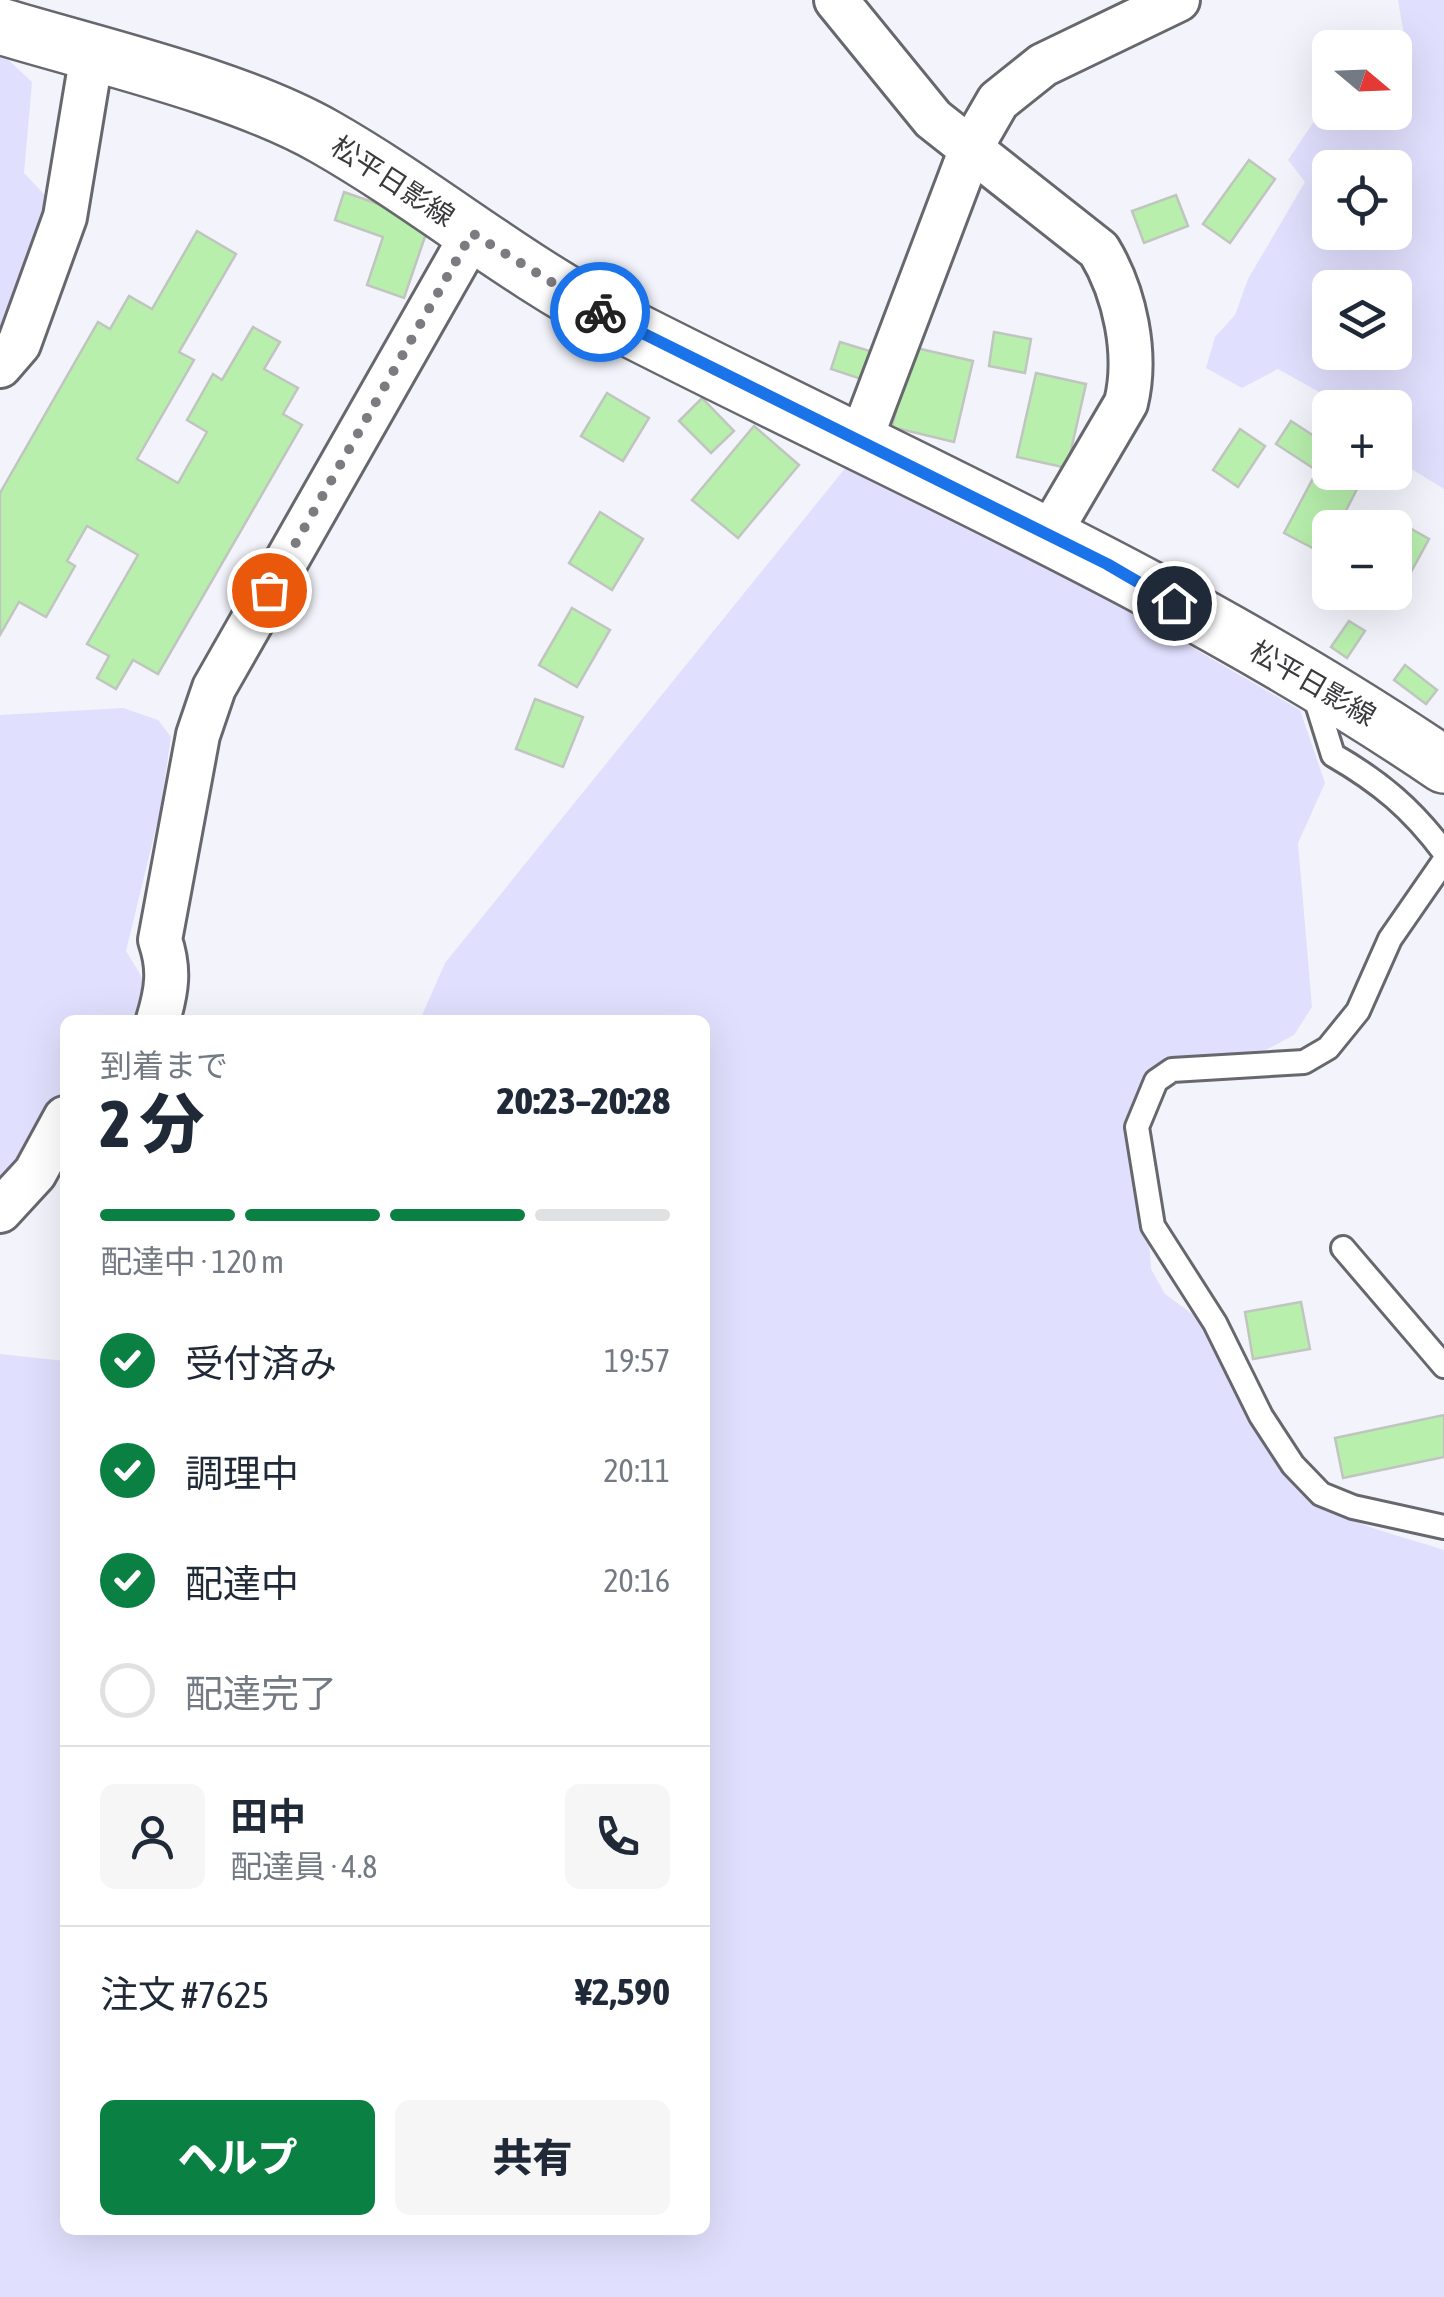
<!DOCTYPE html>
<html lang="ja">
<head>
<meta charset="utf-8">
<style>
	body { margin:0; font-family:"Asap Condensed","Noto Sans JP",sans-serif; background:#f6f6f7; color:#1f2937; height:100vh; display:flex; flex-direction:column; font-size:38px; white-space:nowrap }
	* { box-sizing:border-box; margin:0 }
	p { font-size:32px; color:#747a83 }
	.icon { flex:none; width:55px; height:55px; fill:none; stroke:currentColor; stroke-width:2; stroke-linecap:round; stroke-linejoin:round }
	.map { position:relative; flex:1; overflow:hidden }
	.sheet { position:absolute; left:60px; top:1015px; width:650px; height:1220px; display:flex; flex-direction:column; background:#fff; border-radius:15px; box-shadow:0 10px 40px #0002 }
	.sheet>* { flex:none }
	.needle { width:65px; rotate:109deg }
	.fabs { position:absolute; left:1312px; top:30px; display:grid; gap:20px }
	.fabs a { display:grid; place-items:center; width:100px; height:100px; border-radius:15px; background:#fff; box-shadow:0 10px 40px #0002; font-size:50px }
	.pin { position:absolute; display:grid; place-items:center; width:85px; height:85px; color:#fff; margin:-42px; border:5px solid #fff; border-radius:50%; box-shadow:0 2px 10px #0007 }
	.courier { position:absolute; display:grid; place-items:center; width:100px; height:100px; margin:-50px; border:8px solid #1a73e8; border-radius:50%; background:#fff; color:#222; box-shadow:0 2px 12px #0007 }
	.overview em { font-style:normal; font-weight:800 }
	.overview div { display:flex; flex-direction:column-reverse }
	.overview { display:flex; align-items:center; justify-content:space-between; height:170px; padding:0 40px }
	h1 { font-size:65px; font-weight:800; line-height:75px }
	.bar { display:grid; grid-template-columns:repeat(4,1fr); gap:15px 10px; align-content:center; height:120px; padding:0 40px }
	.bar i { height:12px; border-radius:8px; background:#e0e1e3 }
	.bar .on { background:#0b8043 }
	.bar p { grid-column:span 4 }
	.line { display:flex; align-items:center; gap:25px; padding:0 40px; border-top:2px solid #e0e1e3 }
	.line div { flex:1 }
	.round { display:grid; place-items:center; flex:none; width:105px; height:105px; border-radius:15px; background:#f6f6f7 }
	ol { padding:0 40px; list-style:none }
	li { display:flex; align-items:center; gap:30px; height:110px }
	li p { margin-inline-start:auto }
	li .icon { padding:10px; border-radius:50%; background:#0b8043; color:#fff; stroke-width:4 }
	li:last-child { color:#747a83 }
	li i { width:55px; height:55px; border:5px solid #e0e1e3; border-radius:50% }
	.action { display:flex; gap:20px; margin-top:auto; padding:20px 40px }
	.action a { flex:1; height:115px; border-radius:15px; background:#0b8043; color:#fff; font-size:40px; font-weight:800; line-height:115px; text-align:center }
	.action a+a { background:#f6f6f7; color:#1f2937 }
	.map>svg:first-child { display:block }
</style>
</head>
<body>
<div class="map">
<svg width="1444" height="2297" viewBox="0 0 1444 2297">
	<rect width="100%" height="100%" fill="#f3f3fb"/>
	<g fill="#e0dffd" fill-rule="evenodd">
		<path d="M1398,0H1444V489L1395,459V408L1346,407L1278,369L1242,388L1206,368L1215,337L1235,315L1248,279L1305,182L1288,160L1323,108L1330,112H1395V59L1406,47ZM1330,168H1395V232H1330ZM1330,288H1395V352H1330Z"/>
		<polygon points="0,52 32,82 24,173 53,204 0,353"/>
		<path d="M851,461L1115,595L1169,634L1300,710L1325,783L1298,843L1312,1007L1294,1035L1260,1053L1186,1058L1139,1096L1151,1269L1165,1294L1207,1325L1290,1478C1330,1522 1389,1532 1444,1550V2297H0V1354L65,1361V2230H705V1020H420L445,963Z"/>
		<polygon points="123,708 158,720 171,737 160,811 126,951 152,994 149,1020 65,1020 65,1106 0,1200 0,715"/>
	</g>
	<g fill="#b8efad" stroke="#c0c5bf" stroke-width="2.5">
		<polygon points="1249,160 1275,179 1230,243 1203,224"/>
		<polygon points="344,192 430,222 404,298 367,285 383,237 335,220"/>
		<polygon points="1176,195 1188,226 1144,243 1132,211"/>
		<polygon points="197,231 236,254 179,352 194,360 137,459 178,483 207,432 187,420 213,374 222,380 253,327 280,342 264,369 298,388 283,414 302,425 158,674 133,660 116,689 97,678 109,656 87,644 138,555 87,526 67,561 75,566 46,617 19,602 0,635 0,493 98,322 110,329 129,296 152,309"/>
		<polygon points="994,332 1031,339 1025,373 989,366"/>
		<polygon points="840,342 873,352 864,380 831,369"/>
		<polygon points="912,347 973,361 954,442 892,427"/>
		<polygon points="1036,373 1086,384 1067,468 1017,457"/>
		<polygon points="607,393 649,418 623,461 581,436"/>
		<polygon points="702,398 734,431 711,453 679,421"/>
		<polygon points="1291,421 1328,445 1313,468 1276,444"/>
		<polygon points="754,426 799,465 738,538 692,500"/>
		<polygon points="1240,429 1265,446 1238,487 1213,470"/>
		<polygon points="1318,469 1357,489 1337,528 1330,528 1324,554 1284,533"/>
		<polygon points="600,512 643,539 612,590 569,563"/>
		<polygon points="1387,515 1429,539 1399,594 1395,592 1395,528 1380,528"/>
		<polygon points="572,608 610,630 577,687 539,665"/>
		<polygon points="1349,621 1365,631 1347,658 1331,647"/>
		<polygon points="1405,665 1437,690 1426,704 1394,680"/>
		<polygon points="535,699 583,717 563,767 516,749"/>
		<polygon points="1301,1302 1310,1349 1253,1359 1245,1312"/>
		<polygon points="1444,1415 1444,1457 1343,1478 1335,1438"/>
	</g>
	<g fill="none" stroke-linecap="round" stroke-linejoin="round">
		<g stroke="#67676e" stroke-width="28">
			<g id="lane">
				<path d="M1313,691L1333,755C1380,782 1412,809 1444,852"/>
				<polyline points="1444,861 1390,939 1358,1011 1328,1048 1304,1062 1172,1070 1156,1081 1137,1127 1153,1226 1215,1323 1261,1416 1293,1465 1321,1494 1353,1507 1444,1527"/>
				<polyline points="1343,1248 1444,1366"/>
			</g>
		</g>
		<g stroke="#67676e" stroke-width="48">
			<g id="street">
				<path d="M836,0L933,119L1099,250C1125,293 1138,354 1126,403L1048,536"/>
				<polyline points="0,366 19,344 65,217 92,54"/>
				<polyline points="859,444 972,146 998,101 1043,65 1178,0"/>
				<path d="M158,1020C167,990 170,969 160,940L198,735L214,688L473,233"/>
				<polyline points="0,1211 35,1173 65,1118"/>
			</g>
		</g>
		<g stroke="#67676e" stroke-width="60">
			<path id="secondary" d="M0,26C99,56 237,87 325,137C425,194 513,268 615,321C894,464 1184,588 1444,765"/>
		</g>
		<use href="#lane" stroke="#fff" stroke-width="22"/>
		<use href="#street" stroke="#fff" stroke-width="42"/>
		<use href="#secondary" stroke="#fff" stroke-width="55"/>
	</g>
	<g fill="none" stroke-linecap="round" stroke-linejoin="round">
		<polyline stroke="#7b7b80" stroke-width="10" stroke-dasharray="0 18" points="269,590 472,233 600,312"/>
		<polyline stroke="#1a73e8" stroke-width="12" points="600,312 1107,564 1174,603"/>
	</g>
	<g text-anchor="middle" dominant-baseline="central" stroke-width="10" stroke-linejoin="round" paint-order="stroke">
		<g font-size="28" fill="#3a3a3d" stroke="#fff">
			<text transform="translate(393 181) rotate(33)">松平日影線</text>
			<text transform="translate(1313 683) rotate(30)">松平日影線</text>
		</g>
	</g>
</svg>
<div class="fabs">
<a><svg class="needle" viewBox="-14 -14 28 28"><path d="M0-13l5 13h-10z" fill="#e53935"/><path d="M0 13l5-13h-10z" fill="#747a83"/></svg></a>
<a><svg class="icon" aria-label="locate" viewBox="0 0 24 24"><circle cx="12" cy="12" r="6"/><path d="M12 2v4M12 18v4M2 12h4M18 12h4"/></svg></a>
<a><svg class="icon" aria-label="layers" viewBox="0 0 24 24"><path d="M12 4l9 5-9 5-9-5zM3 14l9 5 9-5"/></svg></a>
<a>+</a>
<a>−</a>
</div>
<div class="pin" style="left:269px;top:590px;background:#ea580c"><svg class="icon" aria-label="bag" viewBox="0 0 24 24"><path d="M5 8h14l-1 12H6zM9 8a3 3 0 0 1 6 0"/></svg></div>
<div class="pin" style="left:1174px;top:603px;background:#1f2937"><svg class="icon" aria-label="home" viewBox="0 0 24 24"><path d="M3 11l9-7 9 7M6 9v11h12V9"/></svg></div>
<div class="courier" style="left:600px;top:312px"><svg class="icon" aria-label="bike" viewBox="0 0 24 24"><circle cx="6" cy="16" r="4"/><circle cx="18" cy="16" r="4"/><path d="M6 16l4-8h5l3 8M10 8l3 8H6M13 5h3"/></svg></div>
<section class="sheet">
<div class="overview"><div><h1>2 分</h1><p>到着まで</p></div><em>20:23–20:28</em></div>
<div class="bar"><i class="on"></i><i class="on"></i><i class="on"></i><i></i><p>配達中 · 120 m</p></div>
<ol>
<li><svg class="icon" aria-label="check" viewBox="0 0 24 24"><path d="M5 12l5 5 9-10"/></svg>受付済み<p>19:57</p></li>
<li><svg class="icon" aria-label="check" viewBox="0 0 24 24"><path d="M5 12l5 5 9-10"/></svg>調理中<p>20:11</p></li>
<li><svg class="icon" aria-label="check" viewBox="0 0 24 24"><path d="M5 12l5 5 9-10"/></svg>配達中<p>20:16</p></li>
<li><i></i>配達完了</li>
</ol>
<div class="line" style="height:180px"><a class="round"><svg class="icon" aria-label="person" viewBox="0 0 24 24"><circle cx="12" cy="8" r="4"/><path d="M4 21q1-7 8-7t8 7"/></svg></a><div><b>田中</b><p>配達員 · 4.8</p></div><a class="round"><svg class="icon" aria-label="phone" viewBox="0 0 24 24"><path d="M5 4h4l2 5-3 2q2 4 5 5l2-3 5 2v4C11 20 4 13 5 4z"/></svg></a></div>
<div class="line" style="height:130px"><div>注文 #7625</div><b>¥2,590</b></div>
<div class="action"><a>ヘルプ</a><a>共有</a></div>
</section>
</div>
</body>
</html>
